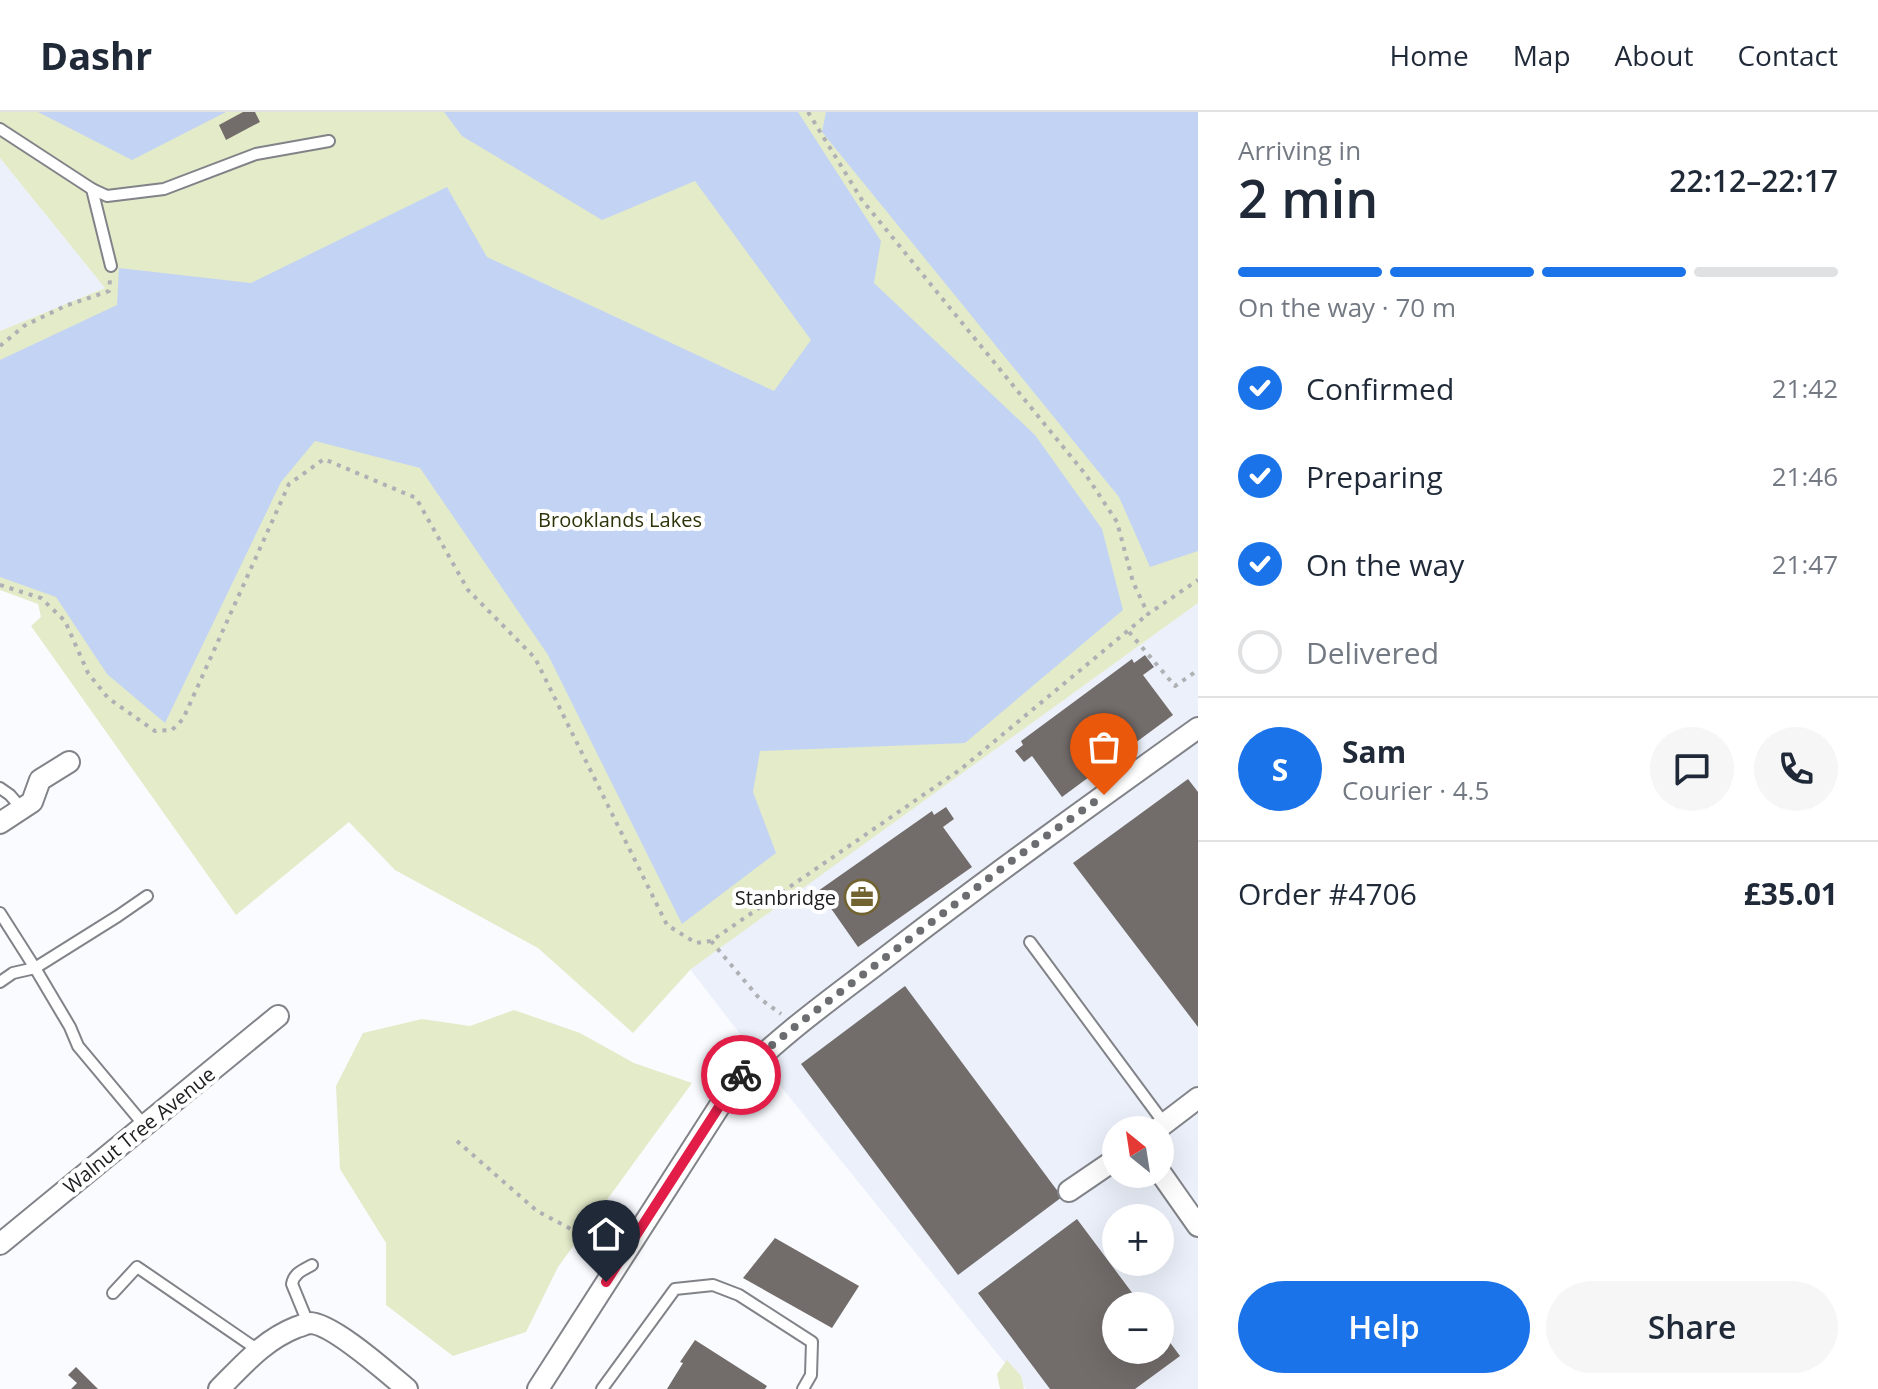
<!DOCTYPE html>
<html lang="en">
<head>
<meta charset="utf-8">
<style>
	body { margin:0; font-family:"Open Sans",sans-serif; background:#f6f6f7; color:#1f2937; height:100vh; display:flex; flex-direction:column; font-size:30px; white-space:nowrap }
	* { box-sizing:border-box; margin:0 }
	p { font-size:26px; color:#747a83 }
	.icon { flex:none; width:44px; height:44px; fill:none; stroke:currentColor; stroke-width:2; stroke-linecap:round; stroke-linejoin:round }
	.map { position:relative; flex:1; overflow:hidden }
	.drawer { display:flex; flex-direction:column; background:#fff; width:680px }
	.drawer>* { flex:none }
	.needle { width:52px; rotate:330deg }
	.controls { position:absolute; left:1102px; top:1004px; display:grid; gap:16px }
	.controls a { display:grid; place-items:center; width:72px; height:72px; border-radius:50%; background:#fff; box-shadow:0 8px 32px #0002; font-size:40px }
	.pin { position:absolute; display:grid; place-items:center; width:68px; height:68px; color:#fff; margin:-82px -34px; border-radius:50% 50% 50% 0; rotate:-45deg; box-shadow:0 0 8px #0007 }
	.pin .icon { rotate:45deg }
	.courier { position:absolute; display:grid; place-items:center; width:80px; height:80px; margin:-40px; border:6px solid #e11d48; border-radius:50%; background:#fff; color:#222; box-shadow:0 2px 10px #0007 }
	.headline em { font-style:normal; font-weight:600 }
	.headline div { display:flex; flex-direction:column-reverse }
	.headline { display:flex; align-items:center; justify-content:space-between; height:136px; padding:0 40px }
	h1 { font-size:52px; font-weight:600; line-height:60px }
	.bar { display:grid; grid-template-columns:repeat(4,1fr); gap:12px 8px; align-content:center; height:96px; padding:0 40px }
	.bar i { height:10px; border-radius:6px; background:#e0e1e3 }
	.bar .active { background:#1a73e8 }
	.bar p { grid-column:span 4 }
	.line { display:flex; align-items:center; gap:20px; padding:0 40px; border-top:2px solid #e0e1e3 }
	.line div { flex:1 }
	.round { display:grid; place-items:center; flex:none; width:84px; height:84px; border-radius:42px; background:#f6f6f7 }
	ol { padding:0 40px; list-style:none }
	li { display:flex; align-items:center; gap:24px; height:88px }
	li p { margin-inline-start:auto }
	li .icon { padding:8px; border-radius:50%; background:#1a73e8; color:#fff; stroke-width:4 }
	li:last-child { color:#747a83 }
	li i { width:44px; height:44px; border:4px solid #e0e1e3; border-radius:50% }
	.cta { display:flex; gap:16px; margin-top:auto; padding:16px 40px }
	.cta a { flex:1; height:92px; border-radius:48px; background:#1a73e8; color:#fff; font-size:32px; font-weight:600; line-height:92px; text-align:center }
	.cta a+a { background:#f6f6f7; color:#1f2937 }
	header { display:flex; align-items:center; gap:48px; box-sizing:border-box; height:112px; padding:0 40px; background:#fff; border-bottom:2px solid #e0e1e3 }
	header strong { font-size:38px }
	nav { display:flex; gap:44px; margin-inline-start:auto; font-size:28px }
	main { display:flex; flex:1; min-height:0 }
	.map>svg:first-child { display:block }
</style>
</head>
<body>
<header>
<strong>Dashr</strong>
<nav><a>Home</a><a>Map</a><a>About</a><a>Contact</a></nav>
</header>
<main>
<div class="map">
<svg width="1198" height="1277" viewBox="0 0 1198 1277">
	<rect width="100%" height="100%" fill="#f9fbff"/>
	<g fill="#ebf0fa" fill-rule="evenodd">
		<polygon points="0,46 105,176 0,219"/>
		<path d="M1198,491V1277H1026L774,966L690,857ZM1116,1018H1160V1062H1116ZM1116,1106H1160V1150H1116ZM1116,1194H1160V1238H1116Z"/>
	</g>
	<g fill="#e4ebc9">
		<polygon points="0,0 1198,0 1198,491 691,857 633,921 538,836 395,758 349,710 236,803 31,514 41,505 38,492 0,478 0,219 105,176 0,46"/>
		<polygon points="514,898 580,921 634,951 692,971 558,1155 526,1220 453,1244 386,1193 386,1131 340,1057 336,974 363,921 422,907 470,914"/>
		<polygon points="1007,1248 1021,1264 1024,1277 1000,1277 997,1262"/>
	</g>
	<g fill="#c3d3f4">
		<polygon points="38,0 226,0 132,48"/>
		<polygon points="444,0 798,0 881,129 874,171 1035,323 1102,417 1123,498 965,631 760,639 753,680 776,741 682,812 548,543 420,356 315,329 281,370 165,611 107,562 56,485 0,465 0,248 117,193 119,156 251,171 447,75 487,145 774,279 811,228 695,69 602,108 462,24"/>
		<polygon points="826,0 1198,0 1198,439 1150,455 1119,385 822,20"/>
	</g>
	<g fill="#726c6a">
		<polygon points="243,0 255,0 260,10 226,28 219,13"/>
		<polygon points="1145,543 1154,555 1143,563 1173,603 1062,685 1032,644 1024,650 1015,639 1023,633 1021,629 1132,547 1134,551"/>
		<polygon points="1188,667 1198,680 1198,915 1073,751"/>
		<polygon points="946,695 954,707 943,715 972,755 858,835 830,795 822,801 813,788 821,783 818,779 932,699 934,703"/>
		<polygon points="905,874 1062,1085 958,1163 801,952"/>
		<polygon points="1077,1107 1142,1194 1116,1194 1116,1238 1160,1238 1160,1217 1180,1244 1135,1277 1050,1277 978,1181"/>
		<polygon points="775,1126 859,1174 832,1216 743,1166"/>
		<polygon points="695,1228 767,1274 765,1277 667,1277 683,1251 680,1250"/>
		<polygon points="76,1255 98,1277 71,1277 77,1271 68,1263"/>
	</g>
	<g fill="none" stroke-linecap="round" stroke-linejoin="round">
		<g stroke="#818389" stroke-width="14">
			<g id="lane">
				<polyline points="0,17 92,77 107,84 164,77 256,42 329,29"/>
				<polyline points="92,77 111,154"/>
				<polyline points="0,676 10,683 22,697"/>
				<polyline points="0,801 35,856 118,804 147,784"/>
				<polyline points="1030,830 1164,1011"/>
				<polyline points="0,870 13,861 35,856 70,915 78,934 144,1013"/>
				<polyline points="113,1181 137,1155 258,1238"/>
				<path d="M308,1211L292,1172C294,1161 303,1158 312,1153"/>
				<polyline points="602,1277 675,1177 713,1173 739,1183 812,1230 811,1263 803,1277"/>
			</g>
		</g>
		<g stroke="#818389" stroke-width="24">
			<g id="street">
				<polyline points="0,711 32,690 40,668 69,650"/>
				<polyline points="1156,1018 1198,986"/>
				<polyline points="1160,1060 1198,1114"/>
				<polyline points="1069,1079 1116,1047"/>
				<polyline points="0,1132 278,904"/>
				<path d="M219,1277C244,1252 264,1228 297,1215C298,1215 308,1211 309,1211C331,1210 389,1262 407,1277"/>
				<path d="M538,1277L735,970C783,920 840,881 894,839C994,762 1096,689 1198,616"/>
			</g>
		</g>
		<g stroke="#afb0b4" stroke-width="4" stroke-dasharray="4 6" stroke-linecap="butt">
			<polyline points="808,0 862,88 1086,363 1117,410 1133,470 1148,502 1198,468"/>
			<polyline points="0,234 24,214 65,194 109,179 110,168"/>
			<polyline points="0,473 41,486 65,509 88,561 108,586 155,619 172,618 183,607 289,372 324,347 416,386 468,478 535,546 667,813 696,831 711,829 961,657 1148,502"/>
			<polyline points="1129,520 1175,574 1198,558"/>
			<polyline points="711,829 759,886 781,902"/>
			<polyline points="457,1029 537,1099 603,1134"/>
		</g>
		<use href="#lane" stroke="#fff" stroke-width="10"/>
		<use href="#street" stroke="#fff" stroke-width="20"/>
	</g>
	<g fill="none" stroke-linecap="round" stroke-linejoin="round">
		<polyline stroke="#6c6d70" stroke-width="8" stroke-dasharray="0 14.4" points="741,963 771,934 801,910 1010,750 1104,683"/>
		<polyline stroke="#e11d48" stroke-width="10" points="606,1170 735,970 741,963"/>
	</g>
	<defs>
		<g id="office-ring" transform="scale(1.8)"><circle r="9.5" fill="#fff" stroke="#726431" stroke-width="1.5"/><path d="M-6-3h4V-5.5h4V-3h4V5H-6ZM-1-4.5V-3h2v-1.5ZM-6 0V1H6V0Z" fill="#726431"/></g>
	</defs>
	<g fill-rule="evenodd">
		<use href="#office-ring" x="862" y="785"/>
	</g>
	<g text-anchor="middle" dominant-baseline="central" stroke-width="8" stroke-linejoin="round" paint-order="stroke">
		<g font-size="20" fill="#2e3409" stroke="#fff">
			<text x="620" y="407">Brooklands Lakes</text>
		</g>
		<g font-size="20" fill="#202023" stroke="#fff" text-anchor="end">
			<text x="836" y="785">Stanbridge</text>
		</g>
		<g font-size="20" fill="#202023" stroke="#fff">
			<text transform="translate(139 1018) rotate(-39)">Walnut Tree Avenue</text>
		</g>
	</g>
</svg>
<div class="controls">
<a><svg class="needle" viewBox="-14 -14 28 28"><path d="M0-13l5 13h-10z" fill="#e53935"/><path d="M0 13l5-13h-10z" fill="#747a83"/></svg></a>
<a>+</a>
<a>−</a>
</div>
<div class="pin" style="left:1104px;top:683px;background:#ea580c"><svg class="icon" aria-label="bag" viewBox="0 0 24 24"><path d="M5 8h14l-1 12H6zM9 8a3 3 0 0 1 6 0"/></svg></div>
<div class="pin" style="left:606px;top:1170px;background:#1f2937"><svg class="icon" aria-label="home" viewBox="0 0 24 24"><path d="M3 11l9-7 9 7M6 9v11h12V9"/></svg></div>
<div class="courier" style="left:741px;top:963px"><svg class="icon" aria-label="bike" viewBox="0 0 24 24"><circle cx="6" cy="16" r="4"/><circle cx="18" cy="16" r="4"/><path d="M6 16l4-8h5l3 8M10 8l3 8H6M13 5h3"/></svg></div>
</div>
<section class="drawer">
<div class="headline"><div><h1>2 min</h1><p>Arriving in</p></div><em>22:12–22:17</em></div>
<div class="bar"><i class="active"></i><i class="active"></i><i class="active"></i><i></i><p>On the way · 70 m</p></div>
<ol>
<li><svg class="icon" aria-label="check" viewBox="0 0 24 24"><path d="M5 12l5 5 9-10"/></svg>Confirmed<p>21:42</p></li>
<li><svg class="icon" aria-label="check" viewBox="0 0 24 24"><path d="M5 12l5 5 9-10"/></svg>Preparing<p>21:46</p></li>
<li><svg class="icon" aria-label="check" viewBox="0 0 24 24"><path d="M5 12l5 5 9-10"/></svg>On the way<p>21:47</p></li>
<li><i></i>Delivered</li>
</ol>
<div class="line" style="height:144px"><b class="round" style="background:#1a73e8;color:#fff">S</b><div><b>Sam</b><p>Courier · 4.5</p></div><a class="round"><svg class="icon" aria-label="chat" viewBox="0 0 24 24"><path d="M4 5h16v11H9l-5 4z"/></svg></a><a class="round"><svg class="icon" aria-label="phone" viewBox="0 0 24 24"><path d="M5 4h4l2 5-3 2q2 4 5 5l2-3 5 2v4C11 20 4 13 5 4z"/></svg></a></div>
<div class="line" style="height:104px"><div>Order #4706</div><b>£35.01</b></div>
<div class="cta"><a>Help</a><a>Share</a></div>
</section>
</main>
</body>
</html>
